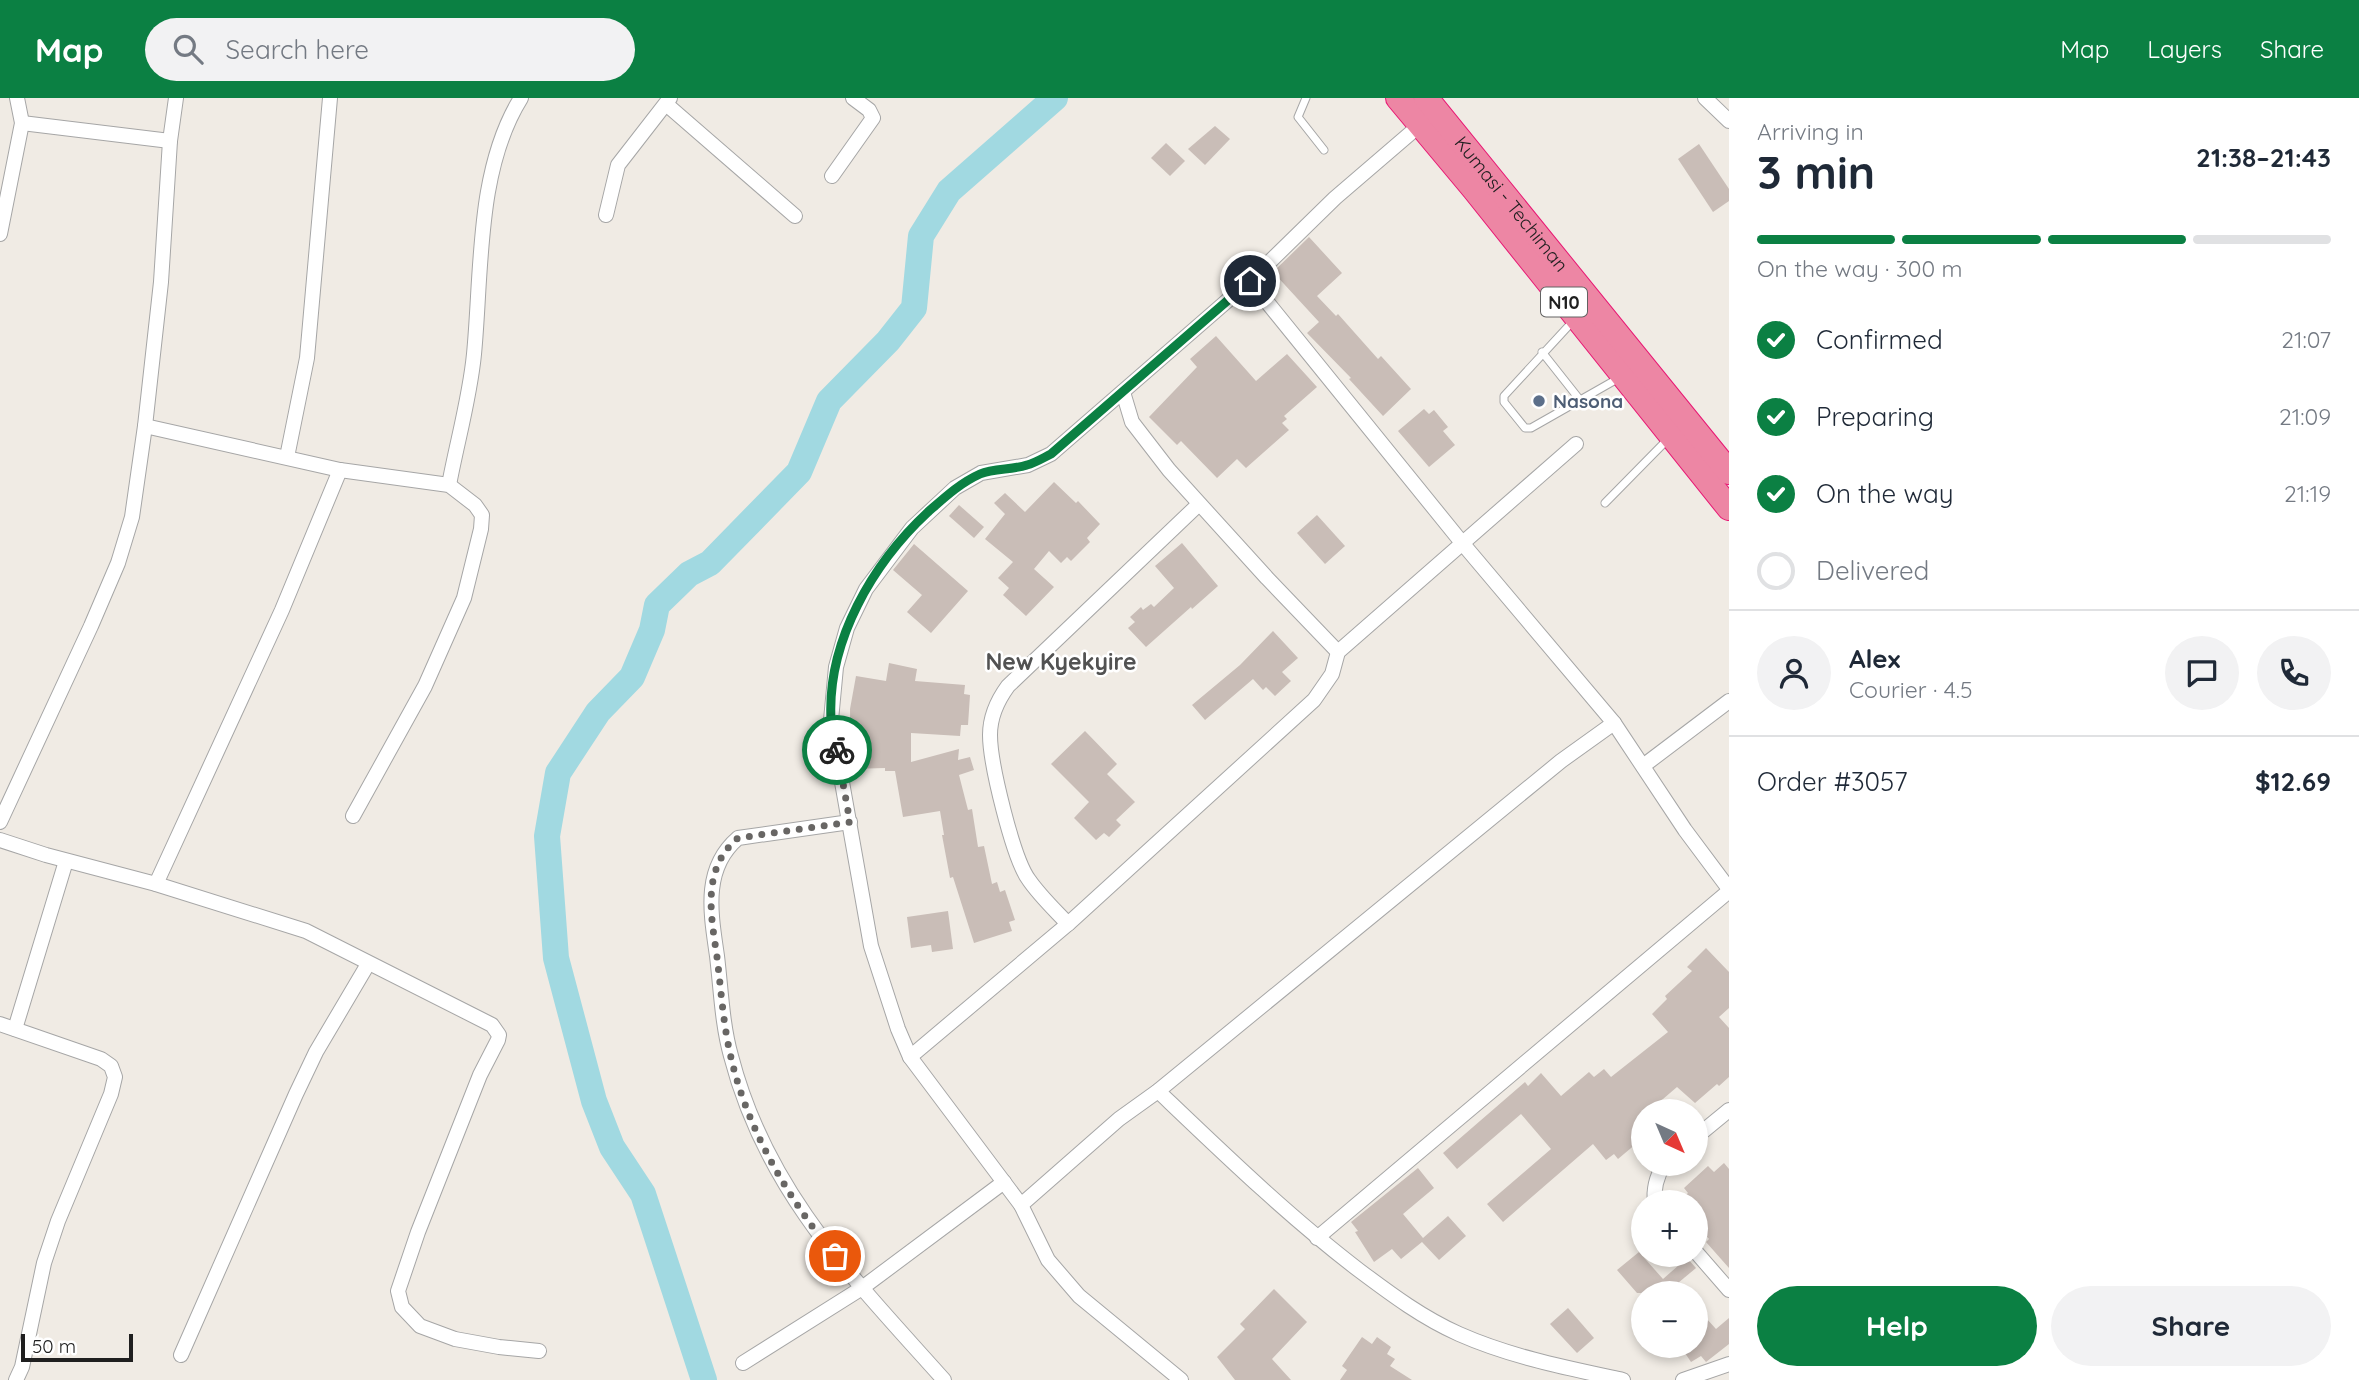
<!DOCTYPE html>
<html lang="en">
<head>
<meta charset="utf-8">
<style>
	body { margin:0; font-family:Quicksand,sans-serif; background:#f2f2f3; color:#1f2937; height:100vh; display:flex; flex-direction:column; font-size:26px; white-space:nowrap }
	* { box-sizing:border-box; margin:0 }
	p { font-size:23px; color:#747a83 }
	.icon { flex:none; width:38px; height:38px; fill:none; stroke:currentColor; stroke-width:2; stroke-linecap:round; stroke-linejoin:round }
	.map { position:relative; flex:1; overflow:hidden }
	.drawer { display:flex; flex-direction:column; background:#fff; width:630px }
	.drawer>* { flex:none }
	.needle { width:46px; rotate:136deg }
	.controls { position:absolute; left:1631px; top:1001px; display:grid; gap:14px }
	.controls a { display:grid; place-items:center; width:77px; height:77px; border-radius:50%; background:#fff; box-shadow:0 4px 10px #0003; font-size:35px }
	.scale { position:absolute; left:21px; bottom:18px; width:112px; box-sizing:border-box; padding-left:7px; border:4px solid #1f1f1f; border-top:0; font-size:19px; line-height:24px; white-space:nowrap; color:#1f1f1f; -webkit-text-stroke:5px #fff; paint-order:stroke }
	.pin { position:absolute; display:grid; place-items:center; width:60px; height:60px; color:#fff; margin:-30px; border:4px solid #fff; border-radius:50%; box-shadow:0 2px 7px #0007 }
	.courier { position:absolute; display:grid; place-items:center; width:70px; height:70px; margin:-35px; border:5px solid #0b8043; border-radius:50%; background:#fff; color:#222; box-shadow:0 2px 9px #0007 }
	.head em { font-style:normal; font-weight:700 }
	.head div { display:flex; flex-direction:column-reverse }
	.head { display:flex; align-items:center; justify-content:space-between; height:119px; padding:0 28px }
	h1 { font-size:46px; font-weight:700; line-height:52px }
	.bar { display:grid; grid-template-columns:repeat(4,1fr); gap:10px 7px; align-content:center; height:84px; padding:0 28px }
	.bar i { height:9px; border-radius:5px; background:#e0e1e3 }
	.bar .selected { background:#0b8043 }
	.bar p { grid-column:span 4 }
	.line { display:flex; align-items:center; gap:18px; padding:0 28px; border-top:2px solid #e0e1e3 }
	.line div { flex:1 }
	.round { display:grid; place-items:center; flex:none; width:74px; height:74px; border-radius:37px; background:#f2f2f3 }
	ol { padding:0 28px; list-style:none }
	li { display:flex; align-items:center; gap:21px; height:77px }
	li p { margin-inline-start:auto }
	li .icon { padding:7px; border-radius:50%; background:#0b8043; color:#fff; stroke-width:4 }
	li:last-child { color:#747a83 }
	li i { width:38px; height:38px; border:4px solid #e0e1e3; border-radius:50% }
	.action { display:flex; gap:14px; margin-top:auto; padding:14px 28px }
	.action a { flex:1; height:80px; border-radius:42px; background:#0b8043; color:#fff; font-size:28px; font-weight:700; line-height:80px; text-align:center }
	.action a+a { background:#f2f2f3; color:#1f2937 }
	header { display:flex; align-items:center; gap:42px; box-sizing:border-box; height:98px; padding:0 35px; background:#0b8043; color:#fff }
	header strong { font-size:33px }
	nav { display:flex; gap:38px; margin-inline-start:auto; font-size:24px }
	.search { width:490px; height:63px; background:#f2f2f3; display:flex; align-items:center; gap:18px; box-sizing:border-box; padding:0 24px; border-radius:38px; color:#747a83; font-size:26px }
	main { display:flex; flex:1; min-height:0 }
	.map>svg:first-child { display:block }
</style>
</head>
<body>
<header>
<strong>Map</strong>
<div class="search"><svg class="icon" aria-label="search" viewBox="0 0 24 24"><circle cx="10" cy="10" r="6"/><path d="M15 15l6 6"/></svg>Search here</div>
<nav><a>Map</a><a>Layers</a><a>Share</a></nav>
</header>
<main>
<div class="map">
<svg width="1729" height="1282" viewBox="0 0 1729 1282">
	<rect width="100%" height="100%" fill="#f0ebe4"/>
	<g fill="none" stroke-linecap="round" stroke-linejoin="round">
		<polyline stroke="#a1d9e1" stroke-width="26" points="704,1282 643,1096 612,1049 594,1003 556,860 547,738 558,675 598,614 632,579 652,532 657,507 689,476 710,465 799,374 829,303 888,243 914,210 921,138 949,93 1055,0"/>
	</g>
	<g fill="#c9bdb7">
		<polygon points="1215,28 1230,41 1205,67 1188,51"/>
		<polygon points="1166,45 1185,63 1170,78 1151,60"/>
		<polygon points="1699,46 1729,91 1729,103 1713,114 1678,61"/>
		<polygon points="1309,139 1342,175 1317,198 1336,218 1338,216 1378,261 1381,258 1411,291 1383,318 1349,281 1351,280 1307,235 1319,224 1273,174"/>
		<polygon points="1216,238 1256,283 1287,256 1317,289 1284,318 1287,321 1282,325 1289,332 1246,370 1237,361 1217,380 1181,343 1177,347 1149,319 1197,269 1190,261"/>
		<polygon points="1424,311 1429,316 1434,312 1448,329 1443,333 1455,347 1429,369 1398,333"/>
		<polygon points="1054,384 1076,405 1078,403 1100,426 1087,440 1090,444 1071,463 1067,459 1061,465 1049,453 1034,471 1054,489 1026,518 1003,497 1009,490 998,480 1013,464 985,441 1005,416 994,405 1005,395 1025,414"/>
		<polygon points="959,407 984,429 974,440 949,418"/>
		<polygon points="1317,417 1345,448 1325,466 1297,435"/>
		<polygon points="1182,445 1218,488 1192,511 1191,509 1146,549 1128,530 1135,524 1130,519 1141,509 1143,512 1151,506 1154,509 1174,490 1155,468"/>
		<polygon points="914,446 968,493 931,535 907,514 922,497 893,472"/>
		<polygon points="1273,533 1298,560 1282,574 1291,583 1275,598 1266,589 1263,592 1253,581 1205,622 1192,607 1240,567"/>
		<polygon points="889,565 917,571 915,583 965,587 964,596 970,597 968,627 961,627 960,638 911,635 911,664 959,651 958,662 970,659 974,672 959,677 968,712 972,711 978,749 984,748 992,786 997,784 1000,794 1005,792 1015,822 1009,824 1012,833 974,845 953,779 950,780 942,737 944,737 940,713 903,719 895,673 885,673 885,670 851,671 850,611 856,578 886,583"/>
		<polygon points="1085,633 1117,666 1107,676 1135,704 1116,722 1121,727 1109,739 1104,735 1096,742 1074,720 1089,704 1051,666"/>
		<polygon points="948,813 953,851 932,854 931,847 911,850 907,819"/>
		<polygon points="1706,850 1729,874 1729,910 1719,919 1729,930 1729,979 1719,988 1717,986 1695,1005 1677,989 1649,1013 1643,1013 1643,1033 1633,1041 1637,1045 1618,1061 1614,1056 1606,1062 1593,1046 1503,1124 1487,1106 1551,1051 1521,1016 1457,1071 1443,1055 1525,984 1528,988 1541,975 1561,998 1589,974 1594,979 1604,971 1611,979 1668,934 1652,916 1667,901 1665,898 1692,873 1687,869"/>
		<polygon points="1724,1065 1729,1071 1729,1170 1706,1144 1709,1141 1696,1126 1696,1104 1678,1104 1688,1095 1684,1090 1708,1068 1714,1074"/>
		<polygon points="1418,1070 1434,1090 1403,1116 1423,1140 1448,1118 1466,1138 1439,1162 1422,1144 1401,1161 1392,1151 1374,1164 1355,1134 1358,1133 1351,1124"/>
		<polygon points="1639,1154 1663,1181 1687,1160 1696,1170 1666,1195 1637,1195 1617,1172"/>
		<polygon points="1274,1191 1307,1224 1272,1261 1291,1282 1235,1282 1217,1259 1245,1231 1240,1226"/>
		<polygon points="1696,1209 1716,1231 1729,1220 1729,1246 1706,1264 1701,1258 1691,1264 1683,1252 1690,1248 1696,1248"/>
		<polygon points="1568,1210 1594,1240 1577,1255 1550,1226"/>
		<polygon points="1362,1239 1372,1246 1377,1239 1391,1249 1387,1256 1395,1261 1390,1268 1412,1282 1340,1282 1347,1272 1342,1268"/>
	</g>
	<g fill="none" stroke-linecap="round" stroke-linejoin="round">
		<g stroke="#a6a6a6" stroke-width="9">
			<g id="lane">
				<polyline points="1306,0 1298,19 1324,52"/>
				<polyline points="1574,222 1504,298 1504,304 1525,330 1531,330 1619,280"/>
				<polyline points="1542,254 1580,302"/>
				<polyline points="1605,405 1668,341"/>
			</g>
		</g>
		<g stroke="#a6a6a6" stroke-width="16">
			<g id="street">
				<polyline points="1705,0 1729,23"/>
				<polyline points="666,6 795,118"/>
				<polyline points="22,25 170,43"/>
				<polyline points="832,78 873,20 869,12 853,0"/>
				<polyline points="606,117 618,67 670,0"/>
				<polyline points="0,136 22,25 17,0"/>
				<polyline points="1250,183 1463,446 1614,625 1685,732 1729,791"/>
				<polyline points="1123,294 1132,324 1169,372 1267,480 1338,554"/>
				<polyline points="145,328 340,372 449,387 475,407 482,417 481,431 464,500 425,588 353,718"/>
				<polyline points="287,359 307,260 330,0"/>
				<path d="M449,387C457,344 470,299 474,256C482,174 476,72 521,0"/>
				<polyline points="1643,668 1729,603"/>
				<polyline points="0,724 91,528 118,465 132,419 145,328 161,184 170,43 176,0"/>
				<path d="M850,724L738,740C702,771 711,816 717,858C721,891 722,926 731,958C766,1094 854,1181 944,1282"/>
				<polyline points="0,742 46,757 156,786 306,833 492,927 499,937 498,942 480,977 418,1134 398,1193 402,1209 420,1228 455,1241 499,1249 539,1253"/>
				<polyline points="156,786 282,512 340,372"/>
				<path d="M1068,826C1055,812 1040,798 1029,782C1013,761 990,665 990,637C990,618 997,603 1008,588L1199,406"/>
				<polyline points="0,926 101,961 111,968 115,979 111,996 58,1123 44,1165 22,1269 16,1282"/>
				<polyline points="15,931 66,763"/>
				<polyline points="910,959 1068,826 1314,602 1332,576 1338,554 1576,346"/>
				<path d="M1158,993C1223,1055 1288,1118 1360,1173C1392,1197 1423,1220 1459,1236C1511,1259 1567,1270 1623,1282"/>
				<polyline points="1696,1039 1729,1012"/>
				<path d="M1655,1104C1653,1090 1657,1078 1664,1066"/>
				<polyline points="1021,1107 910,959 898,931 871,848 831,622 836,569 847,530 866,491 912,430 955,390 981,375 1028,367 1051,356 1250,183 1335,100 1420,27"/>
				<polyline points="1317,1140 1729,793"/>
				<polyline points="1696,1154 1729,1192"/>
				<polyline points="181,1257 296,996 316,954 368,866"/>
				<polyline points="743,1265 862,1190 1004,1084"/>
				<polyline points="1181,1282 1079,1198 1048,1162 1021,1107 1119,1021 1158,993 1561,663 1614,625"/>
				<polyline points="1683,1282 1729,1266"/>
			</g>
		</g>
		<g stroke="#e81774" stroke-width="26">
			<g id="highway">
				<polyline points="1398,0 1474,91 1729,410"/>
				<path id="s1" d="M1426,0L1729,374"/>
			</g>
		</g>
		<use href="#lane" stroke="#fff" stroke-width="7"/>
		<use href="#street" stroke="#fff" stroke-width="14"/>
		<use href="#highway" stroke="#ed86a4" stroke-width="24"/>
	</g>
	<g fill="none" stroke-linecap="round" stroke-linejoin="round">
		<path stroke="#686664" stroke-width="7" stroke-dasharray="0 12.6" d="M835,1158C788,1100 746,1030 730,955C723,924 721,891 717,859C711,817 701,771 738,740L850,724L837,652"/>
		<path stroke="#0b8043" stroke-width="9" d="M837,652C835,642 831,631 831,621C827,543 873,465 928,414C944,400 960,385 980,376C994,370 1012,372 1027,367C1035,365 1043,360 1051,356L1250,183"/>
	</g>
	<circle fill="#5c6f8a" stroke="#fff" stroke-width="2.5" cx="1539" cy="303" r="7"/>
	<g text-anchor="middle" dominant-baseline="central" stroke-width="5" stroke-linejoin="round" paint-order="stroke">
		<rect fill="#fff" stroke="#626262" stroke-width="2" x="1541" y="189.5" width="46" height="29" rx="5"/>
		<g font-size="18" font-weight="bold" fill="#1f1f1f">
			<text x="1564" y="204">N10</text>
		</g>
		<g font-size="19" fill="#1f1f1f" stroke="#fff">
			<text stroke="none"><textPath href="#s1" startOffset="136">Kumasi - Techiman</textPath></text>
		</g>
		<g font-size="19" font-weight="bold" fill="#4e5e75" stroke="#fff" text-anchor="start">
			<text x="1553" y="303">Nasona</text>
		</g>
		<g font-size="23" font-weight="bold" fill="#525252" stroke="#fff">
			<text x="1061" y="563">New Kyekyire</text>
		</g>
	</g>
</svg>
<div class="controls">
<a><svg class="needle" viewBox="-14 -14 28 28"><path d="M0-13l5 13h-10z" fill="#e53935"/><path d="M0 13l5-13h-10z" fill="#747a83"/></svg></a>
<a>+</a>
<a>−</a>
</div>
<div class="scale">50 m</div>
<div class="pin" style="left:835px;top:1158px;background:#ea580c"><svg class="icon" aria-label="bag" viewBox="0 0 24 24"><path d="M5 8h14l-1 12H6zM9 8a3 3 0 0 1 6 0"/></svg></div>
<div class="pin" style="left:1250px;top:183px;background:#1f2937"><svg class="icon" aria-label="home" viewBox="0 0 24 24"><path d="M3 11l9-7 9 7M6 9v11h12V9"/></svg></div>
<div class="courier" style="left:837px;top:652px"><svg class="icon" aria-label="bike" viewBox="0 0 24 24"><circle cx="6" cy="16" r="4"/><circle cx="18" cy="16" r="4"/><path d="M6 16l4-8h5l3 8M10 8l3 8H6M13 5h3"/></svg></div>
</div>
<section class="drawer">
<div class="head"><div><h1>3 min</h1><p>Arriving in</p></div><em>21:38–21:43</em></div>
<div class="bar"><i class="selected"></i><i class="selected"></i><i class="selected"></i><i></i><p>On the way · 300 m</p></div>
<ol>
<li><svg class="icon" aria-label="check" viewBox="0 0 24 24"><path d="M5 12l5 5 9-10"/></svg>Confirmed<p>21:07</p></li>
<li><svg class="icon" aria-label="check" viewBox="0 0 24 24"><path d="M5 12l5 5 9-10"/></svg>Preparing<p>21:09</p></li>
<li><svg class="icon" aria-label="check" viewBox="0 0 24 24"><path d="M5 12l5 5 9-10"/></svg>On the way<p>21:19</p></li>
<li><i></i>Delivered</li>
</ol>
<div class="line" style="height:126px"><a class="round"><svg class="icon" aria-label="person" viewBox="0 0 24 24"><circle cx="12" cy="8" r="4"/><path d="M4 21q1-7 8-7t8 7"/></svg></a><div><b>Alex</b><p>Courier · 4.5</p></div><a class="round"><svg class="icon" aria-label="chat" viewBox="0 0 24 24"><path d="M4 5h16v11H9l-5 4z"/></svg></a><a class="round"><svg class="icon" aria-label="phone" viewBox="0 0 24 24"><path d="M5 4h4l2 5-3 2q2 4 5 5l2-3 5 2v4C11 20 4 13 5 4z"/></svg></a></div>
<div class="line" style="height:91px"><div>Order #3057</div><b>$12.69</b></div>
<div class="action"><a>Help</a><a>Share</a></div>
</section>
</main>
</body>
</html>
